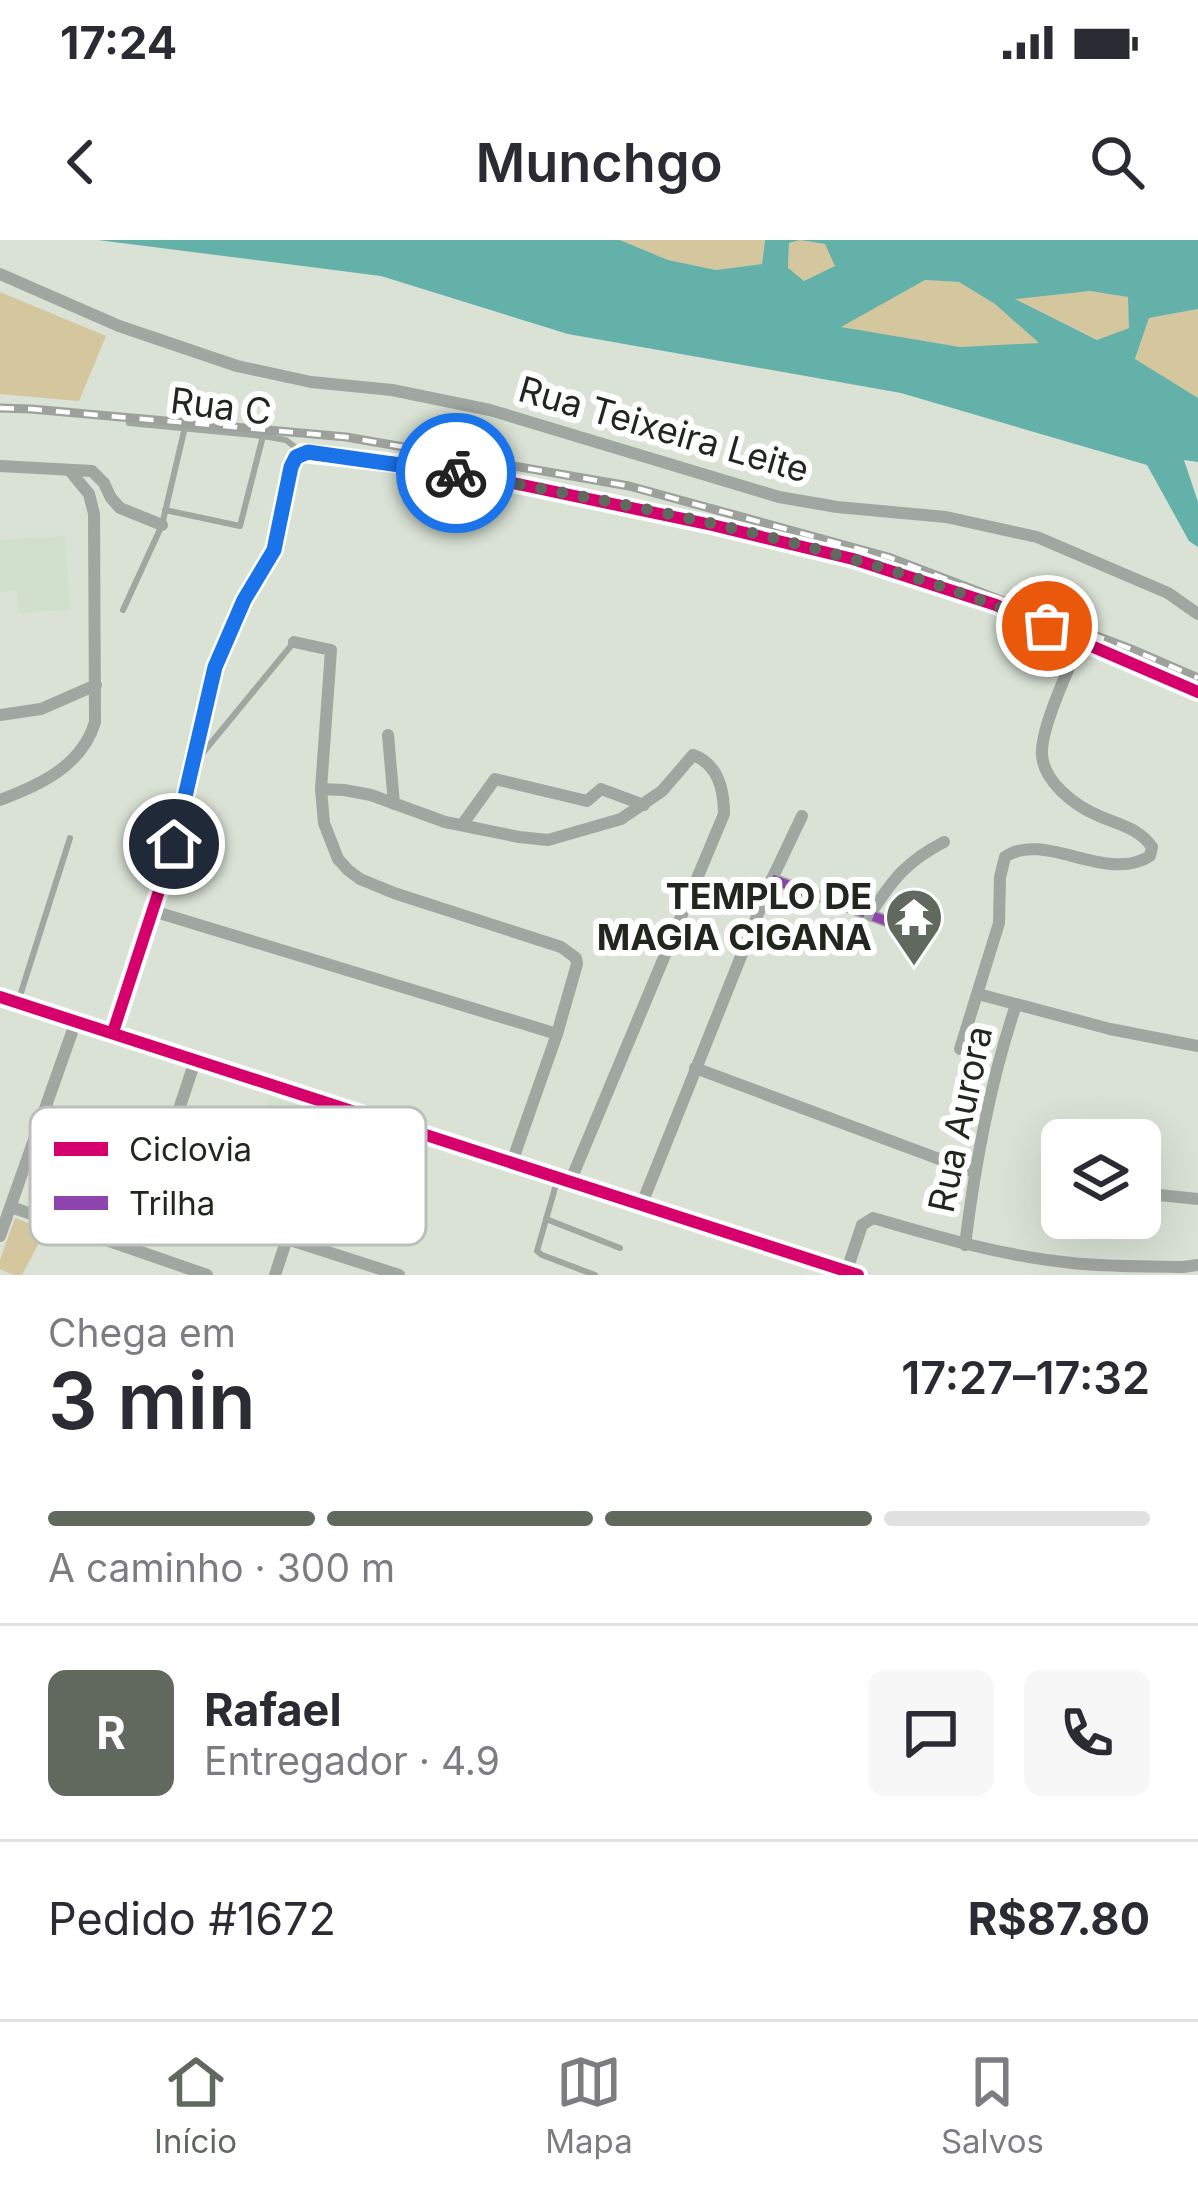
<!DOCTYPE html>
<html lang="pt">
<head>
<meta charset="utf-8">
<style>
	body { margin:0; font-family:Inter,sans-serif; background:#f7f7f7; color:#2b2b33; height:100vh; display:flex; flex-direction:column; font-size:45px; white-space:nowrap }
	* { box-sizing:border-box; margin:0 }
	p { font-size:39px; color:#7c7c81 }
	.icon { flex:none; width:66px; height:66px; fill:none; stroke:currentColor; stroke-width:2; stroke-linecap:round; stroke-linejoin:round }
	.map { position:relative; height:1035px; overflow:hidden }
	.details { display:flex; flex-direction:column; background:#fff; flex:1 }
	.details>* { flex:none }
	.controls { position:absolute; left:1041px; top:879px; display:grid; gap:24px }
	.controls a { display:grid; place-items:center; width:120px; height:120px; border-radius:18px; background:#fff; box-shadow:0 12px 48px #0002; font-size:60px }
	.pin { position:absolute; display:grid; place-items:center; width:102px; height:102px; color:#fff; margin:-51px; border:6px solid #fff; border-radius:50%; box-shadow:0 3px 12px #0007 }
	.courier { position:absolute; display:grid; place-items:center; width:120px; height:120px; margin:-60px; border:9px solid #1a73e8; border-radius:50%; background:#fff; color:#222; box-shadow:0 3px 15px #0007 }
	.headline em { font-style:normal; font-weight:600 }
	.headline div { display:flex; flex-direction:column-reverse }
	.headline { display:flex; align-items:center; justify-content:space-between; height:204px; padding:0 48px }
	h1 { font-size:78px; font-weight:600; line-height:90px }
	.bar { display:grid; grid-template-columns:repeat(4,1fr); gap:18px 12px; align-content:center; height:144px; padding:0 48px }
	.bar i { height:15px; border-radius:9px; background:#e1e1e2 }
	.bar .selected { background:#61685e }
	.bar p { grid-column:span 4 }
	.line { display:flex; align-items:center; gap:30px; padding:0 48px; border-top:3px solid #e1e1e2 }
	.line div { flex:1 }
	.round { display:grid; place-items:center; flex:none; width:126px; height:126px; border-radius:18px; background:#f7f7f7 }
	.status { display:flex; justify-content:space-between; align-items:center; height:84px; padding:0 60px; background:#fff; direction:ltr }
	.status svg { height:33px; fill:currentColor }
	header { display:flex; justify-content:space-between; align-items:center; height:156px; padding:0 48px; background:#fff; font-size:54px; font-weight:600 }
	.tab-bar { display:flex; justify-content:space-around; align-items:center; height:168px; border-top:3px solid #e1e1e2; background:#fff; font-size:33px; color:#7c7c81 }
	.tab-bar a { display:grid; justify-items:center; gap:6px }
	.tab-bar .selected { color:#61685e }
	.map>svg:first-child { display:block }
</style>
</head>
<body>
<div class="status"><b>17:24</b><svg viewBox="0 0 49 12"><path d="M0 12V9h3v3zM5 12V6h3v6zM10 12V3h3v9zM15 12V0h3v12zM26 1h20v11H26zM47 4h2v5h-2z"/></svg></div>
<header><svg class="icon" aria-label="back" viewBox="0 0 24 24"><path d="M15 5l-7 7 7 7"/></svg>Munchgo<svg class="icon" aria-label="search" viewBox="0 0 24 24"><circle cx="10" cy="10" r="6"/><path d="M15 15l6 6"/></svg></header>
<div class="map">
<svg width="1198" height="1035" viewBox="0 0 1198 1035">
	<rect width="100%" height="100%" fill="#d9e2d5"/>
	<g fill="#d1e0ca">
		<polygon points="65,296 70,370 19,373 17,351 0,352 0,300"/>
		<polygon points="270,857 319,872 291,962 242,946"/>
		<polygon points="45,901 97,918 84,957 96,962 88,987 24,966"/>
	</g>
	<g fill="#d4c69d">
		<polygon points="620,0 765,0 762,24 716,30 668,20"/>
		<polygon points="800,0 825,4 836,26 804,41 788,29 789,3"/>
		<polygon points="925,40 959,42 995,64 1041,104 960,107 839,87"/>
		<polygon points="1090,51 1129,57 1129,88 1098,100 1013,58"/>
		<polygon points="0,52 106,96 79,161 0,154"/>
		<polygon points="1198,69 1198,158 1135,120 1149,78"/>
		<polygon points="15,978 46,990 22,1035 13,1035 0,1029 0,1020"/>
	</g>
	<path fill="#63b1a8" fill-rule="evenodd" d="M98,0H620L668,20L716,30L762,24L765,0H1198V69L1149,78L1135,119L1198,158V222L1184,220L1198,262V307L1189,301L1147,225L901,153L568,94L381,36ZM800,0L825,4L835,26L804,41L788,28L789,3ZM925,40L959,42L995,64L1039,103L960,107L841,87ZM1090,51L1128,57L1129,88L1097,100L1015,59Z"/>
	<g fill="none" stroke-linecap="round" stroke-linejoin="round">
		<g stroke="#a0a6a0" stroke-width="6">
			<polyline points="129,183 263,196 286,200 300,211"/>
			<polyline points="165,270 240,286 263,196"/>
			<polyline points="123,370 162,285 185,187"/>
			<polyline points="197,520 294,402"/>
			<polyline points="19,759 70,598"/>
			<polyline points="557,941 537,1011 542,1015 595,1035"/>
			<polyline points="546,979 620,1008"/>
		</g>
		<g stroke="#a0a6a0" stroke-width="12">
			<polyline points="0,34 119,86 237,126 311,142 392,150 490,170 779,257 837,267 946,277 1037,297 1168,353 1198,374"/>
			<polyline points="0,226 92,231 104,243 111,258 120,268 162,285"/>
			<polyline points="294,402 331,410 321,549 324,583 338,619 348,630 360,639 394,653 561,707 576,718 577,724 557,794 512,922"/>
			<polyline points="0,475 41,469 96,445"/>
			<polyline points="388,495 394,564"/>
			<path d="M321,549L344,550L371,555L445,582L519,597L548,600L621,579L662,551L693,515C718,524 724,550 724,574L570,942"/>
			<path d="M0,560C40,545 82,526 95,482L94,274L89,254L70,231"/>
			<polyline points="462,585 495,539 587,561 601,549 644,565"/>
			<polyline points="772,639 911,690"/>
			<polyline points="153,671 557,794"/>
			<path d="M871,673C893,639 907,621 944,602"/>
			<polyline points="978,754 1110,789 1198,806"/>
			<polyline points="113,792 174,605 215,427 244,360 274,310 291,227 296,217 303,213 413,225 513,243 712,285 853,319 996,365 1198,452"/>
			<path d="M960,809L999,683L1000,637L1005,617C1044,590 1106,644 1150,616L1152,607C1138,587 1118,585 1097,575C1074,565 1044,542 1042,515C1040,488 1070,427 1081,399"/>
			<polyline points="695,828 974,932"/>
			<polyline points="38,889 295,972"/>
			<polyline points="1053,945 1062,946"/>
			<polyline points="1140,953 1198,959"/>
			<polyline points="641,966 772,639 802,576"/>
			<polyline points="11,967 207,1035"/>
			<polyline points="0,996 76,781"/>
			<polyline points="287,999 399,1035"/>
			<path d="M965,1005C975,924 990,842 1016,765"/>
			<polyline points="133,1008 195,821"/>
			<path d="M846,1033L862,985L873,978C938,997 1003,1016 1072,1023C1108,1027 1146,1026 1183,1027L1198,1025"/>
			<polyline points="275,1035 331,865"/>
		</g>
		<polyline stroke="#9ea59e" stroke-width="18" points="0,757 858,1035"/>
		<g stroke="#9da19c" stroke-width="9">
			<polyline id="rail" points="0,168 31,169 346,197 629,246 888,317 1131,409 1198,438"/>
		</g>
		<use href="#rail" stroke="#fff" stroke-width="4.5" stroke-dasharray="14" stroke-linecap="butt"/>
		<polyline stroke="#8e44ad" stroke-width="9" stroke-dasharray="18 9" stroke-linecap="butt" points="772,639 911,690"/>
		<g stroke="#fff" stroke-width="20">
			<g id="cycleway">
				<polyline points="0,757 858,1035"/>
				<polyline points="113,792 174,605 215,427 244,360 274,310 291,227 296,217 303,213 413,225 513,243 712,285 853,319 996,365 1198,452"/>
			</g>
		</g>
		<use href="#cycleway" stroke="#d6006c" stroke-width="12"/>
	</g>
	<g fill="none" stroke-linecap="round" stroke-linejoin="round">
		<path stroke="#61685e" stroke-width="12" stroke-dasharray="0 21.6" d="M456,233C656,269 859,308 1047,386"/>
		<polyline stroke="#1a73e8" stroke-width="15" points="174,604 215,427 244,360 274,310 291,227 296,217 308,212 456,233"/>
	</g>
	<defs>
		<g id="temple-pin" transform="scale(3)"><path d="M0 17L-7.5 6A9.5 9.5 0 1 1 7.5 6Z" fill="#61685e" stroke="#fff"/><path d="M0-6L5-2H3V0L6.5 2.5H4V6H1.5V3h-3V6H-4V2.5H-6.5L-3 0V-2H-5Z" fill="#fff"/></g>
	</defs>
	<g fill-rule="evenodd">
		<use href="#temple-pin" x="914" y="677"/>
	</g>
	<g text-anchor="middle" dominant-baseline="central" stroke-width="12" stroke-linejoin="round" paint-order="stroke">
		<g font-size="36" fill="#21271e" stroke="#fff">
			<text transform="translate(221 166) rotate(7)">Rua C</text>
			<text transform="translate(664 189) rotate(16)">Rua Teixeira Leite</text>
			<text transform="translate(960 879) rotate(-78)">Rua Aurora</text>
		</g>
		<g font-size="36" font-weight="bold" fill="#21271e" stroke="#fff" text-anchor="end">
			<text x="872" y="656">TEMPLO DE<tspan x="872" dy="41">MAGIA CIGANA</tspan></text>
		</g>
	</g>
	<rect x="30" y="867" width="396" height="138" rx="18" fill="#fff" stroke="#bcbebc" stroke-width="3"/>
	<rect x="54" y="902" width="54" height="14" fill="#d6006c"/>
	<rect x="54" y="956" width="54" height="14" fill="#8e44ad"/>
	<g font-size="33" fill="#21271e">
		<text x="129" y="921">Ciclovia</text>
		<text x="129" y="975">Trilha</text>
	</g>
</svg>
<div class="controls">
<a><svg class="icon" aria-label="layers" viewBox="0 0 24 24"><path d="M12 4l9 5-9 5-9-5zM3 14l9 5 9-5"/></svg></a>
</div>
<div class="pin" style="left:1047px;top:386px;background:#ea580c"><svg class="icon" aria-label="bag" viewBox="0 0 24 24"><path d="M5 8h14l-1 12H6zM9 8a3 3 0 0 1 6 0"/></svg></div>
<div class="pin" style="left:174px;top:604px;background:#1f2937"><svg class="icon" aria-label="home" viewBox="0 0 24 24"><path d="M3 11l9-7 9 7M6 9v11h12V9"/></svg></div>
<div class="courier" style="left:456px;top:233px"><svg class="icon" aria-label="bike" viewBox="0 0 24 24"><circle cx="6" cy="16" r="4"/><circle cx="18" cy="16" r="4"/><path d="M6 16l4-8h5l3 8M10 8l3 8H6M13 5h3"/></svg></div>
</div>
<section class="details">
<div class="headline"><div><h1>3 min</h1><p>Chega em</p></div><em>17:27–17:32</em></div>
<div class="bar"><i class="selected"></i><i class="selected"></i><i class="selected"></i><i></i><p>A caminho · 300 m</p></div>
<div class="line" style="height:216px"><b class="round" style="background:#61685e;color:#fff">R</b><div><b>Rafael</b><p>Entregador · 4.9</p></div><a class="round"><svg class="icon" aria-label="chat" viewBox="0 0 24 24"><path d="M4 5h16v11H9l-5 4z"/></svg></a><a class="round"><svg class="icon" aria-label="phone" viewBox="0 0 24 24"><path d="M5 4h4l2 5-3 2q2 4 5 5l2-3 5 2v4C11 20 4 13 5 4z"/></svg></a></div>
<div class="line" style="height:156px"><div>Pedido #1672</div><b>R$87.80</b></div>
</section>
<nav class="tab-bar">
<a class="selected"><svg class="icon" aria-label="home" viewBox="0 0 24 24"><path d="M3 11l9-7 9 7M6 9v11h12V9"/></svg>Início</a>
<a><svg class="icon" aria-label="map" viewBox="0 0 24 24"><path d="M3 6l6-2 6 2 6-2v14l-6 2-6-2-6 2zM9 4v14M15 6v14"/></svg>Mapa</a>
<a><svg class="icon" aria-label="saved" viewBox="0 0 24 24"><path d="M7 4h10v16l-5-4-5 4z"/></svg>Salvos</a>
</nav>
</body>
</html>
